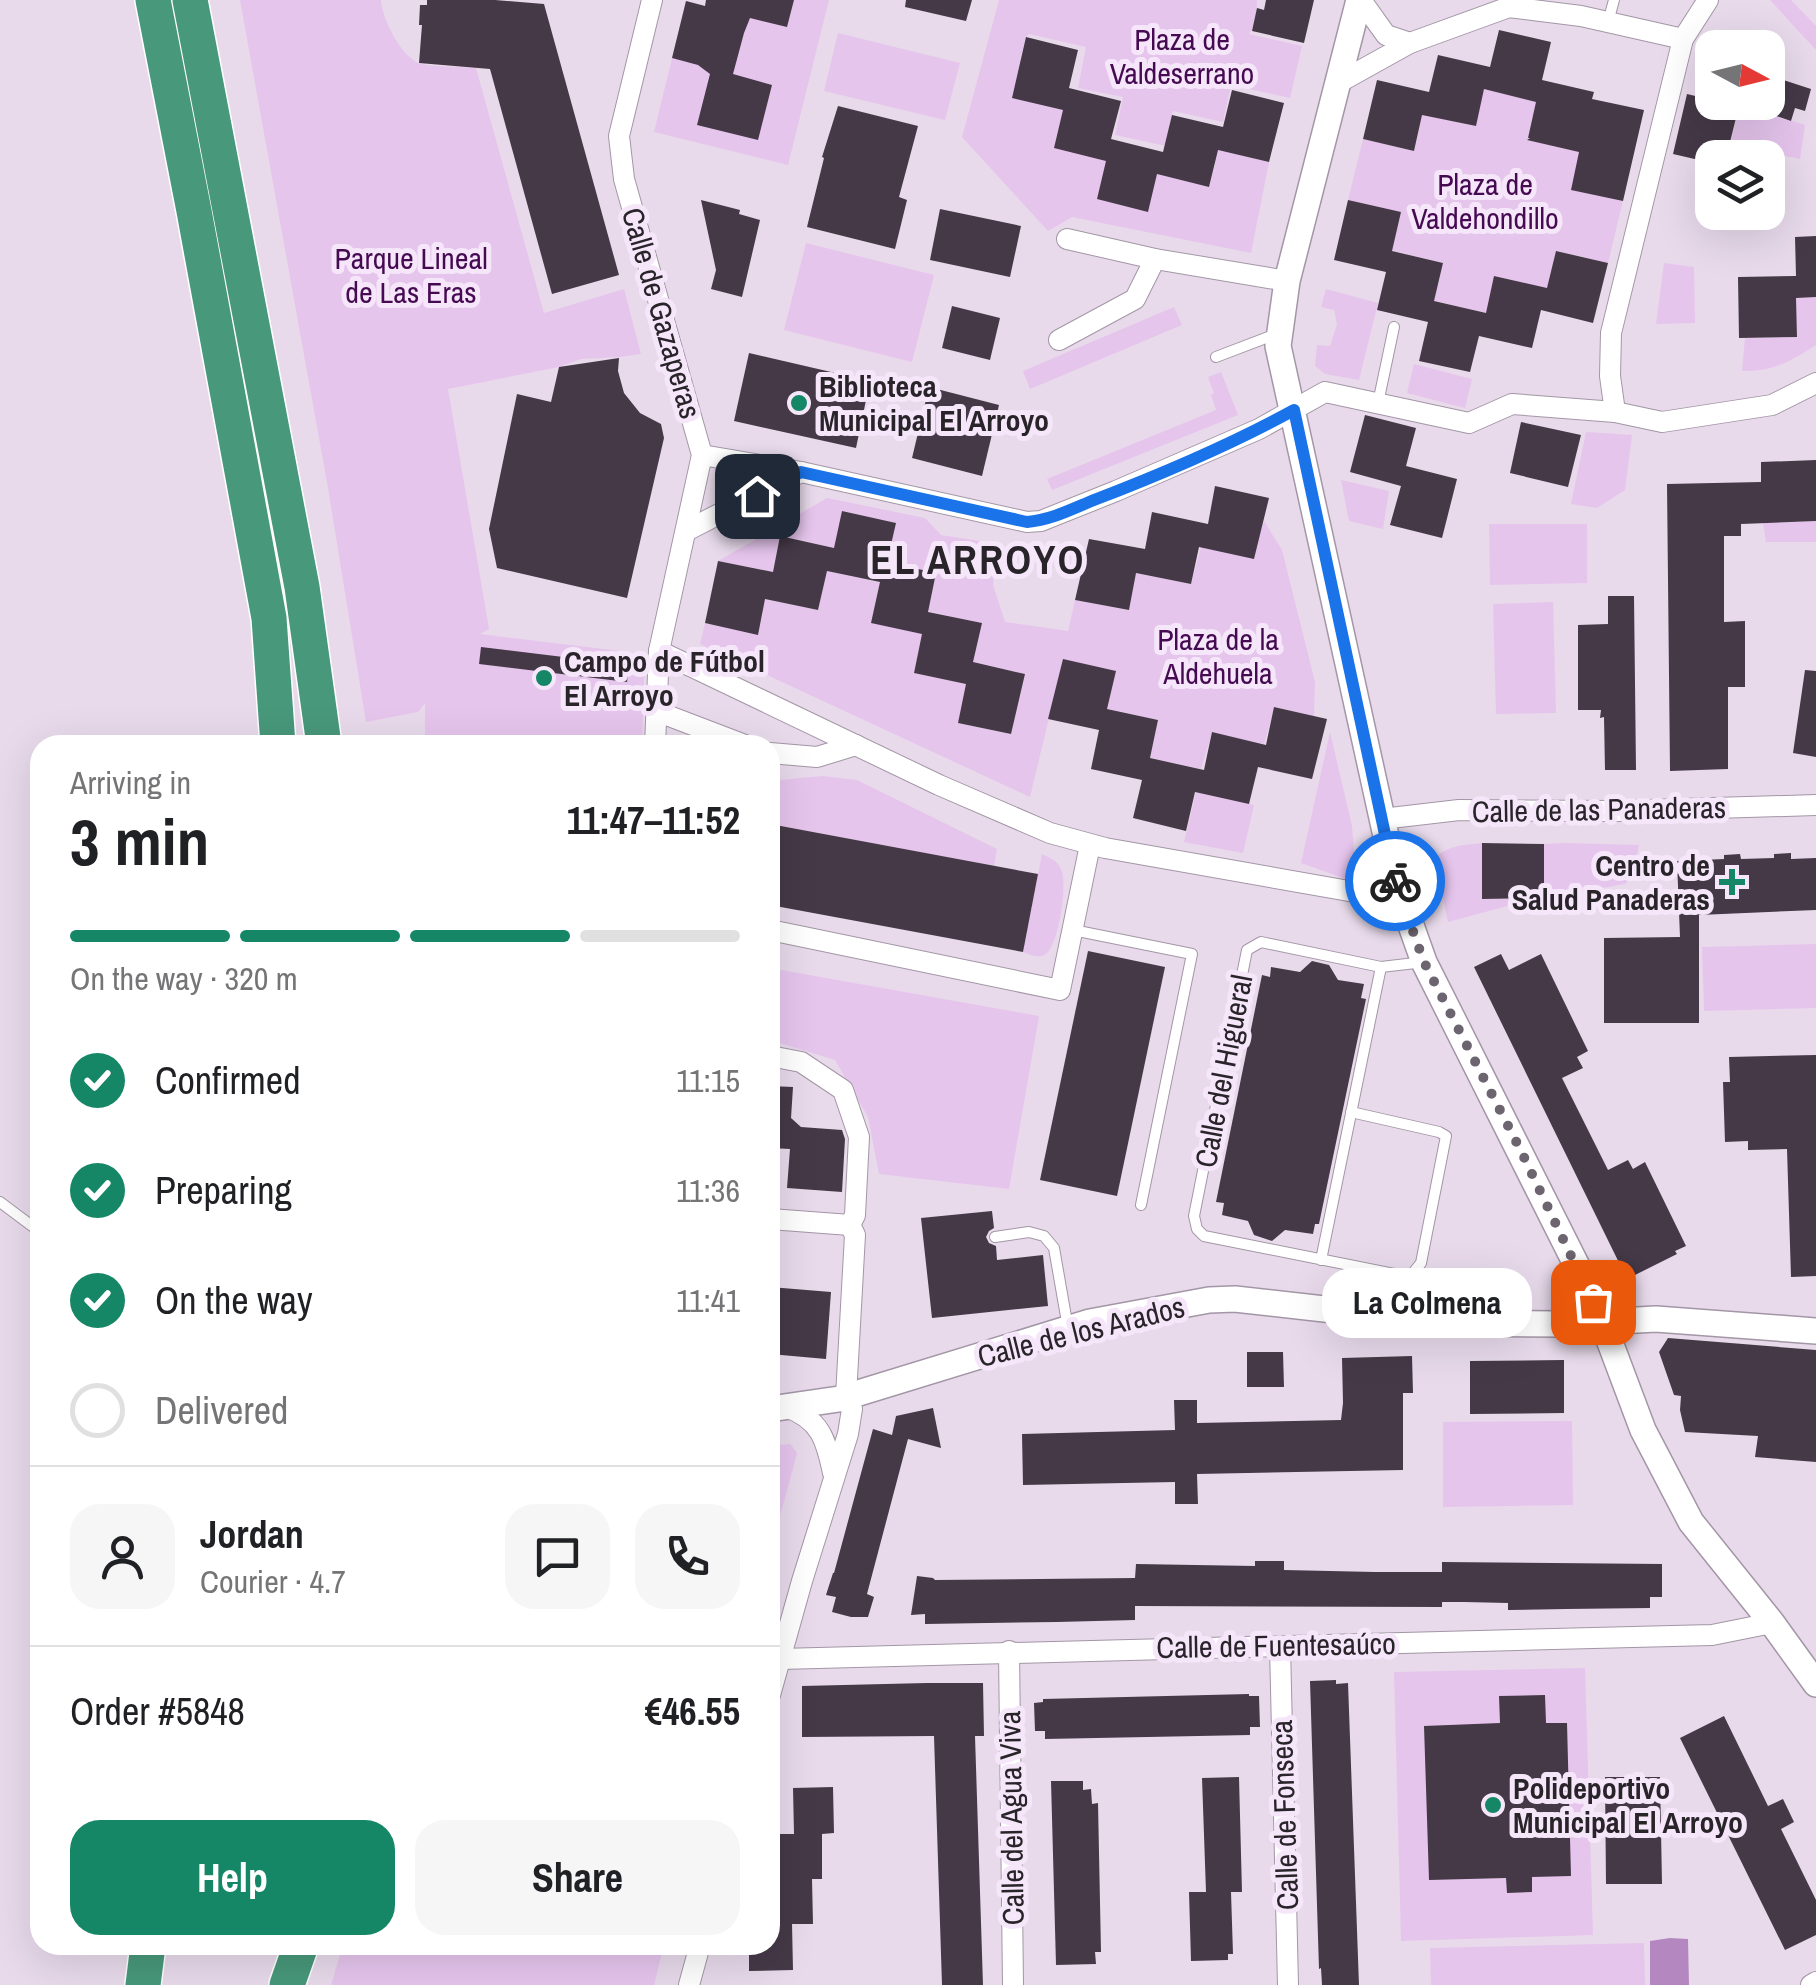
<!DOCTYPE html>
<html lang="en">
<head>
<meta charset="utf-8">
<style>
	body { margin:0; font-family:"Archivo Narrow",sans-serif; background:#f6f6f6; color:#202124; height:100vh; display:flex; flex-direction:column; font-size:38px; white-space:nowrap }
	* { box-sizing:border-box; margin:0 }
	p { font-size:32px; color:#757577 }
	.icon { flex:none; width:55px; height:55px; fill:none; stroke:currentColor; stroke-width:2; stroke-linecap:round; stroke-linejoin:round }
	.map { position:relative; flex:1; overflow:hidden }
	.panel { position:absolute; left:30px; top:735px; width:750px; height:1220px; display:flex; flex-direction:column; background:#fff; border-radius:30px; box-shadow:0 10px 40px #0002 }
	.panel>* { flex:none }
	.needle { width:65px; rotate:97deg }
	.tools { position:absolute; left:1695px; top:30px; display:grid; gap:20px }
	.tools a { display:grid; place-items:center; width:90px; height:90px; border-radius:20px; background:#fff; box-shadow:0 10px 40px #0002; font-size:50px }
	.pin { position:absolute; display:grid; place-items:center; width:85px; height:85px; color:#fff; margin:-42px; border-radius:20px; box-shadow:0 5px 15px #0006 }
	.courier { position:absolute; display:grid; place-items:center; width:100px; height:100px; margin:-50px; border:8px solid #1a73e8; border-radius:50%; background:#fff; color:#222; box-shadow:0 2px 12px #0007 }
	.bubble { position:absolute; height:70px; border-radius:30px; background:#fff; box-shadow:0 10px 40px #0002; font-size:32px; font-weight:700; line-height:70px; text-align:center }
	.summary em { font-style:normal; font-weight:700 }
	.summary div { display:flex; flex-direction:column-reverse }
	.summary { display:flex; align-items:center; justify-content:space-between; height:170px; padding:0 40px }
	h1 { font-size:65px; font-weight:700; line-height:75px }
	.bar { display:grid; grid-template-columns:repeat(4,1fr); gap:15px 10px; align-content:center; height:120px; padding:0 40px }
	.bar i { height:12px; border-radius:8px; background:#e0e0e0 }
	.bar .selected { background:#168766 }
	.bar p { grid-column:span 4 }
	.line { display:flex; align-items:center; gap:25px; padding:0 40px; border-top:2px solid #e0e0e0 }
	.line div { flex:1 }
	.round { display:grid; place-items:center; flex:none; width:105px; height:105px; border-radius:30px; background:#f6f6f6 }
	ol { padding:0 40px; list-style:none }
	li { display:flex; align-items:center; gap:30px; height:110px }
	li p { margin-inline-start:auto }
	li .icon { padding:10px; border-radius:50%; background:#168766; color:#fff; stroke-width:4 }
	li:last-child { color:#757577 }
	li i { width:55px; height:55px; border:5px solid #e0e0e0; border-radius:50% }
	.action { display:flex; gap:20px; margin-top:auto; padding:20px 40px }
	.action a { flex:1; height:115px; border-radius:30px; background:#168766; color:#fff; font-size:40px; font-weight:700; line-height:115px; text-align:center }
	.action a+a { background:#f6f6f6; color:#202124 }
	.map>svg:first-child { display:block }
</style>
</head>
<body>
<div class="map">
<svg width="1816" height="1985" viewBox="0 0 1816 1985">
	<rect width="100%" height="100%" fill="#e8daeb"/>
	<g fill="#e6c5ed">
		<path d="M240,0H381C382,19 400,54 418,63C427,67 464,67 476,68L544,313L624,289L641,354L620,357L581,359L559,367L448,389L489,629L480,634L645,654L642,745H425V703L418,712L366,722L328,488Z"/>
		<polygon points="730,0 829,0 788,165 654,132 686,1 708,7"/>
		<path d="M999,0H1257C1257,11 1256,26 1249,34L1302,46L1290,98L1231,85L1223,122L1173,111L1166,146L1115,135L1123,97L1078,88L1086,47L1029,34L1026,37L1020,60L1029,62L1017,77L1012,97L1071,112L1113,163L1148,212L1153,190L1148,172L1209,186L1215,165L1210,148L1269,162L1251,253L1072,217L1048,231L962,137Z"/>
		<polygon points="1770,0 1791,0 1816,26 1816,50"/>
		<polygon points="838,33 960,63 945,120 824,91"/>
		<polygon points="1476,87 1543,103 1532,118 1528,140 1586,153 1571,189 1623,201 1608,263 1557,251 1551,274 1554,290 1495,276 1490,297 1493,315 1427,299 1438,285 1443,263 1386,249 1400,213 1348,200 1363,139 1414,151 1419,131 1417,113 1475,126 1480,105"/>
		<polygon points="1739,106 1805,125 1800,159 1730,145"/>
		<polygon points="806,243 934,275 912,362 784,330"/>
		<polygon points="1664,263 1694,267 1695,323 1656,324"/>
		<polygon points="1326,289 1378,303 1359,380 1325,374 1315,366 1317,345 1330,346 1337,324 1334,310 1321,307"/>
		<path d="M1816,297V345C1791,361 1773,372 1742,371L1745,338L1797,337L1796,316L1788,298Z"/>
		<polygon points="1174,307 1182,325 1030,389 1023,371"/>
		<polygon points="1414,364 1472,379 1465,408 1407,393"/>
		<polygon points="1221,372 1238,415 1052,490 1047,479 1216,410 1211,395 1214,393 1208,377"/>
		<polygon points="1586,432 1632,435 1625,490 1597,508 1571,504"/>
		<polygon points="1341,480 1389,491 1383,529 1349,521"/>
		<polygon points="827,498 925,518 941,535 998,544 993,585 1005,622 1068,631 1075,600 1129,610 1133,588 1130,572 1191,584 1201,547 1259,536 1264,521 1282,550 1315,682 1314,716 1275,707 1264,744 1212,733 1201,769 1150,758 1158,720 1054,697 1030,797 700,644 705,623 758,634 763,612 752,609 755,597 818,610 823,587 818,569 887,584 930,636 919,649 914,673 977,686 958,723 1010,734 1015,714 1009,695 1020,697 1025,674 964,660 981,623 921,610 931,596 936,573 878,560 895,523 842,511 839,549 780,536 776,558 778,573 718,561"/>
		<polygon points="1816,521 1816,542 1766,542 1763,523"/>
		<polygon points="1489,524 1587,524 1587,583 1490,585"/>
		<polygon points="1553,602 1556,713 1496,714 1493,604"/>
		<polygon points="1330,732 1352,826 1356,880 1343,878 1301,863"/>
		<polygon points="822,776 857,780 997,849 994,866 770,824 770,781"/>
		<polygon points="1196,792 1254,805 1243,853 1184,842"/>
		<path d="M1482,843V899H1533L1448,922L1435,858C1448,845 1464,845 1482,843Z"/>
		<polygon points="1565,843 1639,845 1632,876 1625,884 1544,898 1544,844"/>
		<path d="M1042,854C1050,858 1057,860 1061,869C1068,883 1059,944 1046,954C1038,959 1031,955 1023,952Z"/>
		<polygon points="1816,944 1816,1008 1704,1011 1702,947"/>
		<polygon points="770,968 1039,1016 1009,1189 879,1174 868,1117 835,1060 770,1040"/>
		<polygon points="1572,1421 1573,1505 1443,1507 1443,1422"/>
		<polygon points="790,1444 797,1453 770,1553 770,1446"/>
		<polygon points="1585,1668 1593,1935 1401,1941 1394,1672"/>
		<polygon points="1644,1943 1645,1985 1431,1985 1430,1948"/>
		<polygon points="343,1945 664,1945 654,1985 331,1985"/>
	</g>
	<polygon fill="#b587c0" points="1670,1938 1688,1939 1689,1985 1650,1985 1650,1941"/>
	<g fill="#453947">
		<polygon points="427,0 495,0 544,4 619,275 552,294 490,69 419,63 422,25 419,25 420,5 427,5"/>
		<polygon points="706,0 794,0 787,27 750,18 744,33 733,74 772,85 758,140 697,125 710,74 698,65 672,58 686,1 705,6"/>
		<polygon points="906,0 972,0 966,21 905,7"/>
		<polygon points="1266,0 1314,0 1304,43 1252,31 1257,8 1264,10"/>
		<polygon points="1499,30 1551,42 1542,80 1594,92 1592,99 1644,110 1623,201 1571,190 1579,152 1527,140 1530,138 1528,138 1536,102 1484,89 1476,126 1422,115 1414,151 1363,139 1377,80 1429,92 1438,55 1490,67"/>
		<polygon points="1026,37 1078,50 1069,88 1121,101 1111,139 1163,152 1172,115 1223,127 1232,90 1284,103 1269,162 1218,150 1209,187 1157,174 1148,212 1097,199 1106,161 1054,148 1063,110 1012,98"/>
		<polygon points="1768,75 1811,89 1805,111 1795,108 1791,121 1768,113"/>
		<polygon points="1687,94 1712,100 1712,102 1739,106 1726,158 1712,158 1712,163 1673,154"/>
		<polygon points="838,106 918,126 899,197 907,200 895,249 807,227 824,158 822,157"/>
		<polygon points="701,200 740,210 739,214 760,220 742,297 711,289 716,270"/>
		<polygon points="1348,200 1401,212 1392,251 1443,263 1434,301 1486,313 1494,276 1547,288 1556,251 1608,263 1593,323 1541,310 1532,348 1479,336 1470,372 1419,361 1428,322 1377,310 1386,272 1334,260"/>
		<polygon points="940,209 1021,226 1010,277 930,260"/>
		<polygon points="1816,236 1816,297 1796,298 1797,337 1739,338 1738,277 1796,276 1795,237"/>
		<polygon points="952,306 1000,318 990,360 942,348"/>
		<polygon points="749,353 870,381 856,448 734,421"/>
		<polygon points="619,358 618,371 624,393 640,413 661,424 664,438 627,598 497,568 489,529 517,394 551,402 559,367"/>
		<polygon points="929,387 999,405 982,476 912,458"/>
		<polygon points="1365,415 1416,428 1406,466 1457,479 1442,538 1390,525 1401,486 1350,472"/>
		<polygon points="1521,422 1581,435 1568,487 1510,473"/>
		<polygon points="1816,460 1816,521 1741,524 1741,536 1724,536 1724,622 1745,621 1745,687 1728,687 1728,769 1670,771 1667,484 1761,482 1761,462"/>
		<polygon points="1215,486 1269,498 1254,559 1199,547 1191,584 1136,573 1129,610 1075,600 1089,539 1145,549 1152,512 1208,524"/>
		<polygon points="842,511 896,523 887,562 936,573 928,612 982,623 973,662 1025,674 1011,734 958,723 966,684 914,673 922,634 871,623 880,582 827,571 818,610 765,599 758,635 705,623 718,561 773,572 780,536 834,548"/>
		<polygon points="1608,596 1634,596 1636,770 1605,770 1604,717 1600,718 1601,710 1578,710 1578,625 1608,624"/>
		<polygon points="481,647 629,665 627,682 479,664"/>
		<polygon points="1063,659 1116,671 1107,709 1158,720 1150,758 1204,770 1212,732 1266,745 1274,707 1327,719 1312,779 1258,767 1249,804 1195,792 1186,831 1133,818 1142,780 1091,769 1099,730 1048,719"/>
		<polygon points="1805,670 1816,671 1816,757 1793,753"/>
		<polygon points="770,824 1038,874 1023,952 770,905"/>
		<polygon points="1482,843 1544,844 1544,898 1482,899"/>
		<polygon points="1791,853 1791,859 1816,858 1816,910 1699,915 1699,1023 1604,1023 1604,938 1680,937 1677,861 1724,859 1724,855 1740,854 1741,859 1774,858 1774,854"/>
		<polygon points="1088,951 1165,967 1117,1196 1040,1180"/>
		<polygon points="1501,954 1509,970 1541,954 1588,1051 1577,1057 1583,1068 1562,1078 1608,1170 1628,1160 1633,1169 1645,1162 1686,1246 1675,1251 1677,1254 1627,1279 1474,967"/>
		<polygon points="1312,961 1329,965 1338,980 1364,984 1361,998 1366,999 1319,1224 1315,1224 1313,1234 1285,1230 1272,1241 1254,1235 1248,1221 1222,1215 1224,1203 1216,1202 1262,975 1270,977 1271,967 1300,972"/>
		<polygon points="1816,1055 1816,1276 1791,1277 1787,1149 1748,1150 1748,1141 1725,1142 1723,1082 1730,1082 1729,1057"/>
		<polygon points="770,1086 793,1087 791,1118 801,1127 842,1130 845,1139 842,1192 787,1188 790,1149 770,1148"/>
		<polygon points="992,1211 994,1228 989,1231 986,1237 989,1243 996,1246 997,1260 1043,1255 1048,1306 932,1318 921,1218"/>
		<polygon points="770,1287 831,1292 826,1359 770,1354"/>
		<polygon points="1668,1338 1816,1350 1816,1462 1755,1457 1758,1436 1685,1432 1680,1410 1681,1396 1674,1395 1659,1352"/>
		<polygon points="1247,1352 1283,1352 1284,1387 1247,1387"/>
		<polygon points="1412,1356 1413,1393 1403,1393 1403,1470 1197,1474 1198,1504 1175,1504 1175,1482 1023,1485 1022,1434 1175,1430 1174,1400 1197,1400 1197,1423 1341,1420 1343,1403 1342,1358"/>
		<polygon points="1564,1360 1564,1413 1470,1414 1470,1361"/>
		<polygon points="933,1408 941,1448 908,1439 867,1594 874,1597 868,1617 851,1617 832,1612 836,1597 826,1595 833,1573 834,1573 873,1429 892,1435 896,1416"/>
		<polygon points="1255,1561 1284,1561 1284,1570 1375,1572 1442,1572 1442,1562 1662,1564 1662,1597 1650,1597 1650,1608 1566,1609 1508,1610 1508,1603 1464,1602 1442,1602 1442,1607 1135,1606 1135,1620 1057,1622 925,1624 925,1614 911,1615 917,1576 933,1578 935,1580 1135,1578 1136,1564 1255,1566"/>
		<polygon points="1336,1680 1336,1684 1348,1683 1359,1985 1322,1985 1321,1968 1319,1969 1310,1681"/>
		<polygon points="927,1683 983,1683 984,1736 975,1736 983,1985 942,1985 934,1736 802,1737 802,1686"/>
		<polygon points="1249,1694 1249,1696 1259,1696 1260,1727 1250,1727 1250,1735 1045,1739 1045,1731 1035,1731 1034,1703 1043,1702 1043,1699"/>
		<polygon points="1545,1695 1546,1723 1567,1723 1571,1876 1532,1877 1532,1892 1507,1893 1506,1878 1429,1880 1424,1726 1500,1723 1499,1696"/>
		<polygon points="1724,1716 1768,1806 1783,1799 1794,1822 1781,1829 1816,1900 1816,1935 1785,1950 1680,1738"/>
		<polygon points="1239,1777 1242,1892 1231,1892 1233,1954 1228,1954 1228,1960 1191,1961 1189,1892 1206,1892 1202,1778"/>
		<polygon points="1605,1777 1660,1777 1662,1884 1606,1884"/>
		<polygon points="1051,1781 1083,1781 1083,1790 1091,1789 1092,1804 1098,1803 1101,1952 1095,1952 1096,1964 1056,1965"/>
		<polygon points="833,1787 834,1833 822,1834 822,1879 812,1879 813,1924 792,1924 793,1970 749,1971 749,1945 770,1945 770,1880 779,1880 778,1834 794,1834 793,1788"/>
	</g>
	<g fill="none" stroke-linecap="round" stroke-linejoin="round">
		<g stroke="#a396a6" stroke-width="12">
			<g id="service">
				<polyline points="1608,22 1614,0"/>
				<polyline points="1216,357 1279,333"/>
				<polyline points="1378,403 1394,327"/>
				<polyline points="1073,930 1192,954 1141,1205"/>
				<polyline points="1381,967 1424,962"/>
				<polyline points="0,1202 40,1232"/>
				<polyline points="995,1237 1029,1232 1044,1236 1054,1248 1068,1328"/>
				<polyline points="1321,1260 1381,967 1261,942 1247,950 1194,1216 1197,1229 1204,1236 1404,1276 1412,1274 1421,1263 1446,1136 1439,1132 1351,1112"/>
			</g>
		</g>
		<g stroke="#a396a6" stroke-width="22">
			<g id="minor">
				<polyline points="652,0 619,136 624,179 702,455 659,651 655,745"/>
				<polyline points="1361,0 1386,35 1410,43"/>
				<polyline points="1338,83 1410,43 1509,7 1581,16 1683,39"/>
				<polyline points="1067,239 1155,259 1287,281"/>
				<polyline points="1059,340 1135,299 1155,259"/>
				<polyline points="1615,412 1610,376 1611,333 1683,39 1708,0"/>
				<polyline points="702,455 801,472 1027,522 1041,521 1116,491 1259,429 1325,392 1469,423 1512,404 1615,412 1662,422 1772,405 1816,383"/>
				<polyline points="686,531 801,472"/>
				<polyline points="659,651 939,785 1050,833 1105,848 1366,894 1397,886"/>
				<polyline points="656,711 745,745"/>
				<polyline points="770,753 817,757 856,745"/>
				<polyline points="1382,819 1459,810 1615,811 1816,805"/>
				<polyline points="770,930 1060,990 1090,845"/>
				<polyline points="770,1056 801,1062 843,1090 859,1137 855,1215 850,1225 770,1219"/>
				<path d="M786,1407C820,1419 826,1439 833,1473"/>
				<polyline points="1280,1646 1288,1985"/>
				<polyline points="1009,1651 1013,1985"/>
				<polyline points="780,1659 1712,1635 1772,1623"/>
				<polyline points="770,1695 802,1581 848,1434 852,1409 846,1396 855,1235 850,1225"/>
				<polyline points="689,1985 700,1945"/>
				<polyline points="1811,1985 1816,1982"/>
			</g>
		</g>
		<g stroke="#a396a6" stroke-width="28">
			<g id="tertiary">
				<polyline points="1359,0 1287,281 1278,346 1397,886 1424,962 1585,1282 1602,1321 1643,1430 1691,1522 1772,1623 1816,1684"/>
				<polyline points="770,1409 839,1399 1090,1322 1209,1300 1235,1299 1448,1323 1562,1324 1656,1319 1816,1331"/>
			</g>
		</g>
		<g stroke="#fff" stroke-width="38">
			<g id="motorway">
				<polyline points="153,0 194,211 269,618 278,745"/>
				<polyline points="190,0 302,587 324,745"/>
				<polyline points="143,1985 148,1945"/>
				<polyline points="287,1985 301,1945"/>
			</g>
		</g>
		<use href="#service" stroke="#fff" stroke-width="10"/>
		<use href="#minor" stroke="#fff" stroke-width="20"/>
		<use href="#tertiary" stroke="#fff" stroke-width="25"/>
		<use href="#motorway" stroke="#48987b" stroke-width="35"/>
	</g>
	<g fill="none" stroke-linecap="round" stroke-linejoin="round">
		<polyline stroke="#6c646e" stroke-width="10" stroke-dasharray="0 18" points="1395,881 1424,962 1521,1151 1593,1302"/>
		<path stroke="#1a73e8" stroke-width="12" d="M757,496L801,472L1027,522C1051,520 1072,509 1094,500C1162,474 1230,445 1294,410L1395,881"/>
	</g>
	<g fill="#168766" stroke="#f5e7f9" stroke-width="4">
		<circle cx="799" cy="403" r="10"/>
		<circle cx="544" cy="678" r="10"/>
		<path d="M1727 867h10v10h10v10h-10v10h-10v-10h-10v-10h10z"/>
		<circle cx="1493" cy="1805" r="10"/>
	</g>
	<g text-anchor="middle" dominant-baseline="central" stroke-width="10" stroke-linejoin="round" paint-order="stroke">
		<g font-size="30" fill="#460a52" stroke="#f5e7f9">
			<text x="1182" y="39">Plaza de<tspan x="1182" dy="34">Valdeserrano</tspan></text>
			<text x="1485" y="184">Plaza de<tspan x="1485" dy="34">Valdehondillo</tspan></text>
			<text x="411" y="258">Parque Lineal<tspan x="411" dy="34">de Las Eras</tspan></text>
			<text x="1218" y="639">Plaza de la<tspan x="1218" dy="34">Aldehuela</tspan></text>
		</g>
		<g font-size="30" fill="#29242a" stroke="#f5e7f9">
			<text transform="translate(662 313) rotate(74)">Calle de Gazaperas</text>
			<text transform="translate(1599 809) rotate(-1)">Calle de las Panaderas</text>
			<text transform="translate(1223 1071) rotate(-79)">Calle del Higueral</text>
			<text transform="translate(1081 1331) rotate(-14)">Calle de los Arados</text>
			<text transform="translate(1276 1645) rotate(-1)">Calle de Fuentesaúco</text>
			<text transform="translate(1284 1815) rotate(-92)">Calle de Fonseca</text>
			<text transform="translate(1011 1818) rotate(-91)">Calle del Agua Viva</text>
		</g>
		<g font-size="30" font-weight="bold" fill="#29242a" stroke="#f5e7f9" text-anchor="start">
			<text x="819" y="386">Biblioteca<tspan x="819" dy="34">Municipal El Arroyo</tspan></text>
			<text x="564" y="661">Campo de Fútbol<tspan x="564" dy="34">El Arroyo</tspan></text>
			<text x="1710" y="865" text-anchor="end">Centro de<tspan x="1710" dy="34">Salud Panaderas</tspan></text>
			<text x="1513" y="1788">Polideportivo<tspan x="1513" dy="34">Municipal El Arroyo</tspan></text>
		</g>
		<g font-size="40" font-weight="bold" letter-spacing="2.5" fill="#29242a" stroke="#f5e7f9">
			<text x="978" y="559">EL ARROYO</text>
		</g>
	</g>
</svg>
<div class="tools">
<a><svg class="needle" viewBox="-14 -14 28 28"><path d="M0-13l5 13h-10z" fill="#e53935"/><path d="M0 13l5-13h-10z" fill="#757577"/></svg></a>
<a><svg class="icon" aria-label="layers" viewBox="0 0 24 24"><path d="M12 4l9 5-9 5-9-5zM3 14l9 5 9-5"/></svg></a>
</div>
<div class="pin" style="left:1593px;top:1302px;background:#ea580c"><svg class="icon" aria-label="bag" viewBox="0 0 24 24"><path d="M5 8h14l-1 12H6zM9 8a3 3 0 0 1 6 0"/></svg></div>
<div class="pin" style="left:757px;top:496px;background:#1f2937"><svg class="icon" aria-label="home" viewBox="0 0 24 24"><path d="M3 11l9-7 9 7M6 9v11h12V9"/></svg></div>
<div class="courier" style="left:1395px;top:881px"><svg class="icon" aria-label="bike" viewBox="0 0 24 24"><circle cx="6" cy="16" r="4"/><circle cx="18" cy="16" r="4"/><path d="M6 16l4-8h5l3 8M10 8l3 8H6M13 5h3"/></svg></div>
<div class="bubble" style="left:1322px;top:1268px;width:210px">La Colmena</div>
<section class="panel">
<div class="summary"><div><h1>3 min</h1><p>Arriving in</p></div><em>11:47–11:52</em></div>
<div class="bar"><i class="selected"></i><i class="selected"></i><i class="selected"></i><i></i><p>On the way · 320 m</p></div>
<ol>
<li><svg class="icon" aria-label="check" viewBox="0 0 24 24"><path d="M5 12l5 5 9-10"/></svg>Confirmed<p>11:15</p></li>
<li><svg class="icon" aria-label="check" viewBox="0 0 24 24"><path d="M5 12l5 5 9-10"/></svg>Preparing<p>11:36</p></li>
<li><svg class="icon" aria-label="check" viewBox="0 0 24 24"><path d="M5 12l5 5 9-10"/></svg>On the way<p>11:41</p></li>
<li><i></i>Delivered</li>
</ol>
<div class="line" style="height:180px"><a class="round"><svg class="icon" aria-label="person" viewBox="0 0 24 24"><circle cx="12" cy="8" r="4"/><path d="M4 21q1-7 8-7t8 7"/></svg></a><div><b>Jordan</b><p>Courier · 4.7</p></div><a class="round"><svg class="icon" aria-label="chat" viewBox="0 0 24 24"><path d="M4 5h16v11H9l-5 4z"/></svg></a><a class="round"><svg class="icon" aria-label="phone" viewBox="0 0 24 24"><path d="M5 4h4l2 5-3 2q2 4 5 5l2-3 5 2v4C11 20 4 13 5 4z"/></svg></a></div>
<div class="line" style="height:130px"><div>Order #5848</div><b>€46.55</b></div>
<div class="action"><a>Help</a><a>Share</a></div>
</section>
</div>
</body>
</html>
